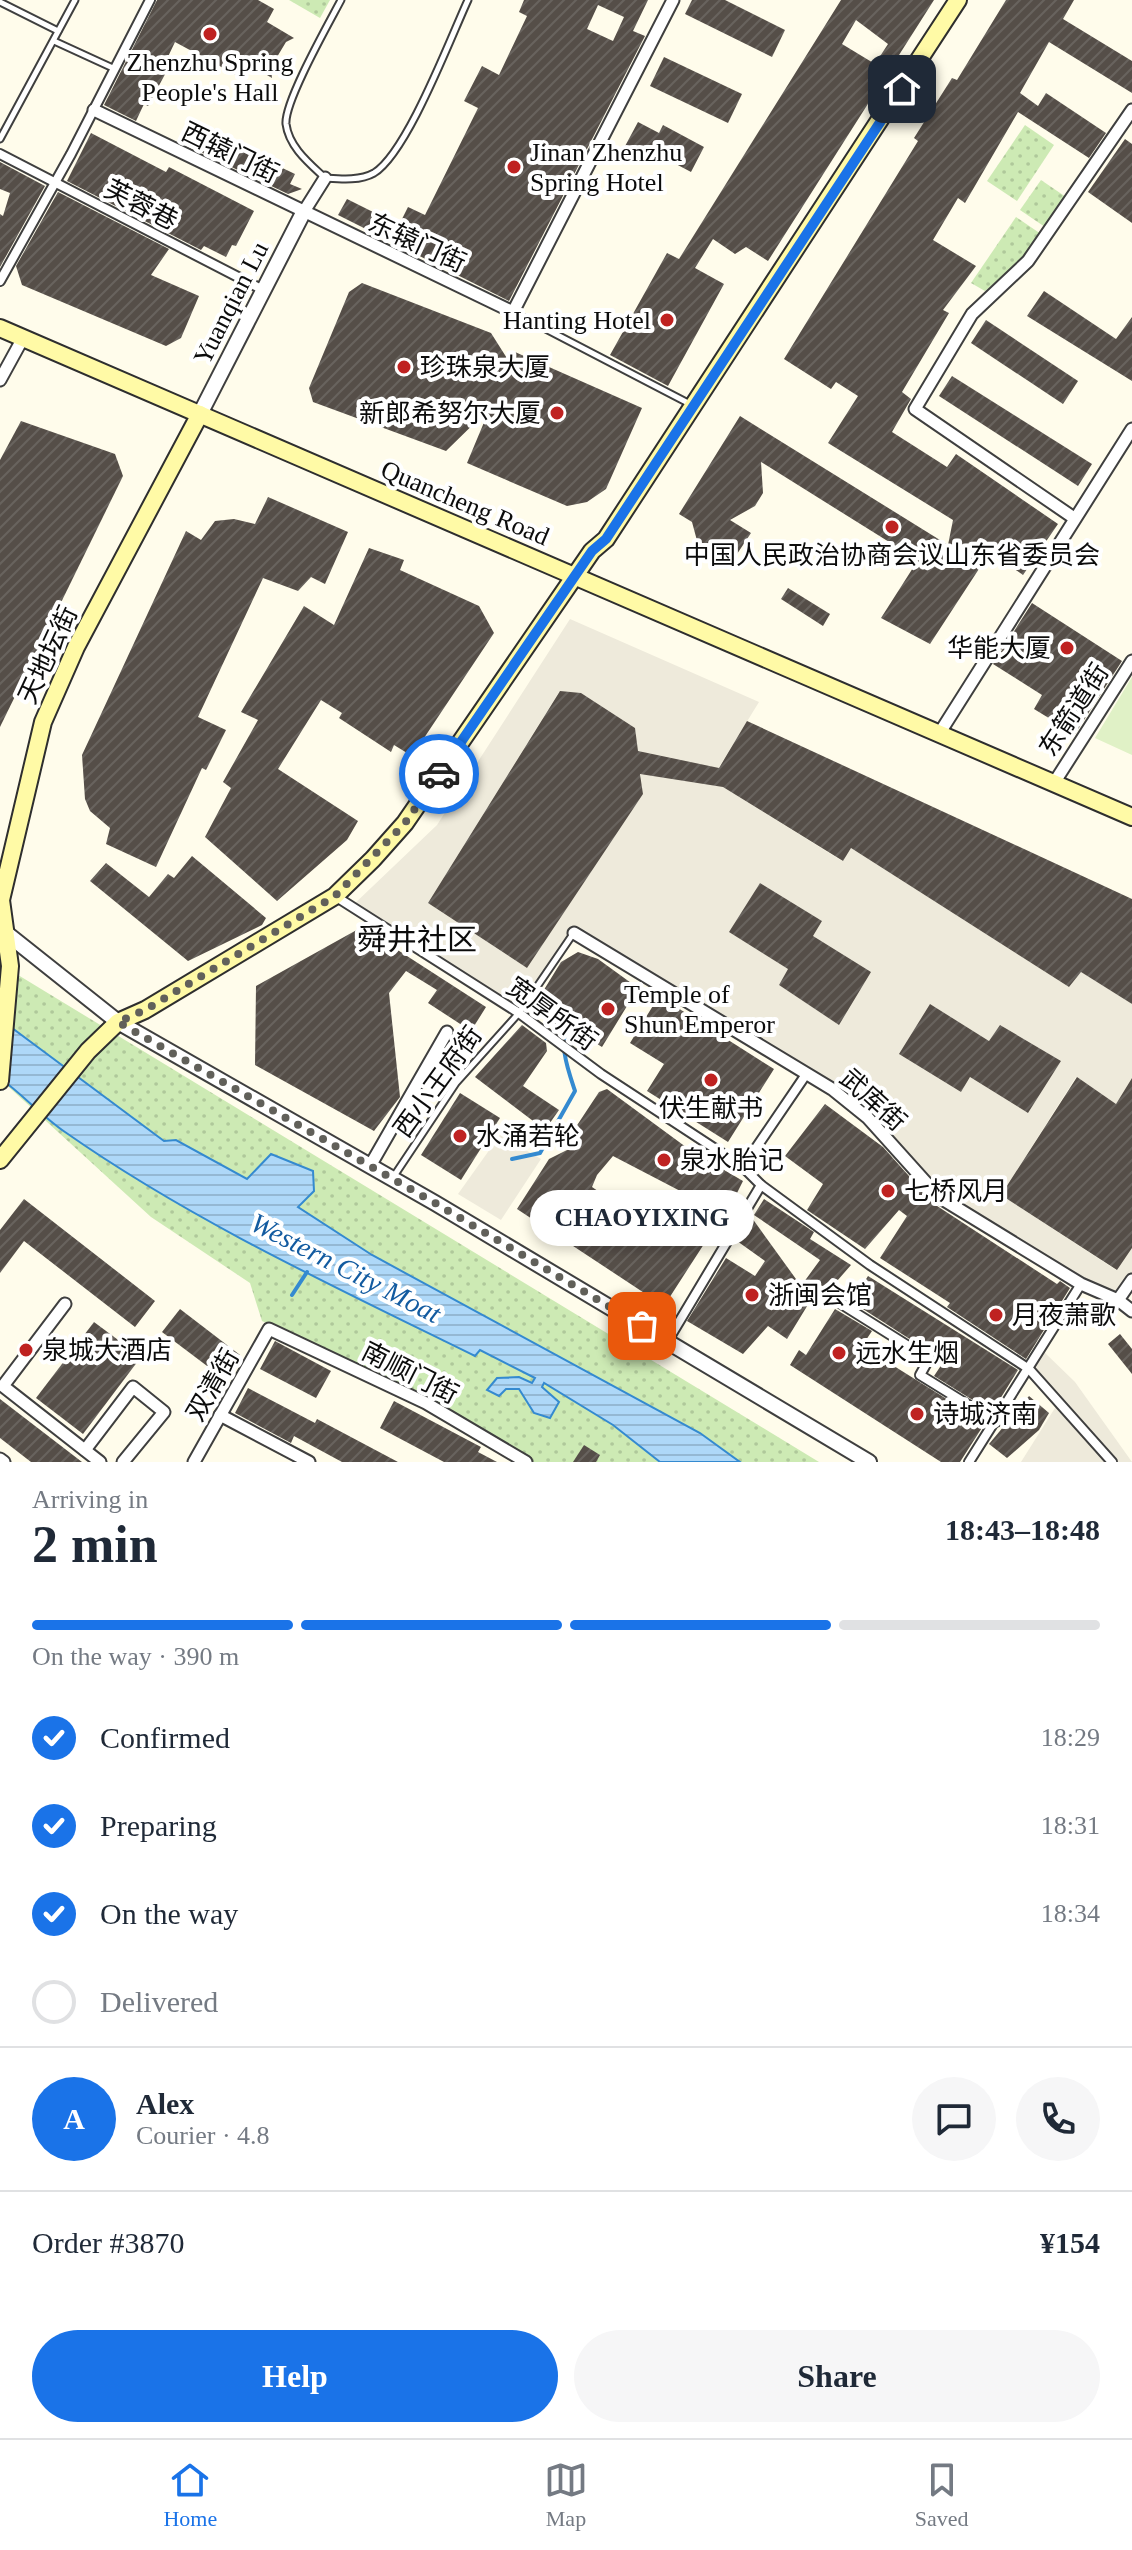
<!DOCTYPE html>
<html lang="en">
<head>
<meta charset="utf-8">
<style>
	body { margin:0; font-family:"Times New Roman","Noto Sans SC",serif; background:#f6f6f7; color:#1f2937; height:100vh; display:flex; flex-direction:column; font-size:30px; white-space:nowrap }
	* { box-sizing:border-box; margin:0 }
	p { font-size:26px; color:#747a83 }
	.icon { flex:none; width:44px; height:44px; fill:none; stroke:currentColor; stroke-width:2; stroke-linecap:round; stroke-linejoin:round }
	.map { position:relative; height:1462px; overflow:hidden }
	.panel { display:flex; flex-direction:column; background:#fff; flex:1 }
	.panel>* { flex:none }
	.pin { position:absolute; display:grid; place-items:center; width:68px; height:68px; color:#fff; margin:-34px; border-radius:16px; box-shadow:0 4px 12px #0006 }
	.courier { position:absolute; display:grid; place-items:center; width:80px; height:80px; margin:-40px; border:6px solid #1a73e8; border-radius:50%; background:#fff; color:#222; box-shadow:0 2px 10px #0007 }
	.bubble { position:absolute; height:56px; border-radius:28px; background:#fff; box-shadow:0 4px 12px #0003; font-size:26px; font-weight:600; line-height:56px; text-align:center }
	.overview em { font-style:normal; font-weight:600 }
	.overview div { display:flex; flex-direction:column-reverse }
	.overview { display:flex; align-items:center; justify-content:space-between; height:136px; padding:0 32px }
	h1 { font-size:52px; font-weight:600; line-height:60px }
	.bar { display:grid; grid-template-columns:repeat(4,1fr); gap:12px 8px; align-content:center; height:96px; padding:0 32px }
	.bar i { height:10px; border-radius:6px; background:#e0e1e3 }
	.bar .selected { background:#1a73e8 }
	.bar p { grid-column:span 4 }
	.line { display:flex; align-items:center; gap:20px; padding:0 32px; border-top:2px solid #e0e1e3 }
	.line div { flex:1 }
	.round { display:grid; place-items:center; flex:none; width:84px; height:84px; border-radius:42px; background:#f6f6f7 }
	ol { padding:0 32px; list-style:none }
	li { display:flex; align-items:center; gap:24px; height:88px }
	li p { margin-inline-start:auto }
	li .icon { padding:8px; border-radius:50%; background:#1a73e8; color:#fff; stroke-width:4 }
	li:last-child { color:#747a83 }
	li i { width:44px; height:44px; border:4px solid #e0e1e3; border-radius:50% }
	.primary-button { display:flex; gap:16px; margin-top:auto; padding:16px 32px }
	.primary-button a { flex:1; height:92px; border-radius:48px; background:#1a73e8; color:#fff; font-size:32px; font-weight:600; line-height:92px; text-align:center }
	.primary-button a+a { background:#f6f6f7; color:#1f2937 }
	.menu { display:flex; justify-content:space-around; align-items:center; height:112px; border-top:2px solid #e0e1e3; background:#fff; font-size:22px; color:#747a83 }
	.menu a { display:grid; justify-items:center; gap:4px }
	.menu .selected { color:#1a73e8 }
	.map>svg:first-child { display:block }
</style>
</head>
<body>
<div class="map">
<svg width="1132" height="1462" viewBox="0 0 1132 1462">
	<defs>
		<pattern id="park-dots" width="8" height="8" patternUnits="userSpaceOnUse" patternTransform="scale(2)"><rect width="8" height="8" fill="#cdeab4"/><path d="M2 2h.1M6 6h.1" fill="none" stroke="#afc89a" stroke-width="1.8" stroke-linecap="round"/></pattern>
		<pattern id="water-rules" width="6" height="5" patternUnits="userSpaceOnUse" patternTransform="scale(2)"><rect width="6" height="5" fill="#aed8f8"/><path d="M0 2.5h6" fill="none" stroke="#94b8d3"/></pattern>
		<pattern id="building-hatch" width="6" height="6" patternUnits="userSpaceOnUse" patternTransform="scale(2)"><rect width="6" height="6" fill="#554e48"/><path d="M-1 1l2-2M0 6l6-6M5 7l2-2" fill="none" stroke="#68635e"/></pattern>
	</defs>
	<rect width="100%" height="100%" fill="#fffceb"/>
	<g fill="url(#park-dots)">
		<polygon points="289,0 330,0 320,18"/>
		<polygon points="1025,125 1054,145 1017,201 987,181"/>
		<polygon points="1041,180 1066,197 1045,227 1020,210"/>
		<polygon points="1016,217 1041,234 1024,258 985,291 971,283"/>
		<polygon points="0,964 819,1462 531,1462 431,1399 262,1321 250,1283 151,1217 0,1079"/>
	</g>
	<polygon fill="#e0f1c6" points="1132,677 1132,755 1095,738"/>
	<g fill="#eeeadb" fill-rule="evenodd">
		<path d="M570,619L759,702L719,767L723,787L842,861L851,848L1069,987L1081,972L1132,1004V1078L1116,1104L1076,1077L1001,1195L1116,1270L1132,1248V1280L1118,1300L939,1197L868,1118L574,933L519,1013L351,907L437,825ZM559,692L581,693L635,728L643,794L527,968L428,903ZM760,883L822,921L813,936L838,1024L779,985L788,969L730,932ZM930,1004L989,1041L1000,1025L1061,1061L1028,1113L970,1077L961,1092Z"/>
		<polygon points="500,1135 541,1159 501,1220 458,1194"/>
		<polygon points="1042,1350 1075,1382 1132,1462 1021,1462 1060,1400 1029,1369"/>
	</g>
	<path fill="url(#water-rules)" stroke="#348ad0" stroke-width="2" d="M0,1019L164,1141L176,1140L247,1179L271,1154L313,1171L314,1191L298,1207L372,1255L700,1433L740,1462H660L613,1425L544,1383L542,1387L559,1402L550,1418L534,1413L519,1389H506L499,1396L487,1390L497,1378L519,1377L532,1383L535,1378L480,1350L475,1356C337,1288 192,1221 65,1132C42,1116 23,1095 0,1078Z"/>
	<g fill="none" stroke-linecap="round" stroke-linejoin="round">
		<g stroke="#348ad0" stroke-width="4">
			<path d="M512,1159L540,1153L575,1091C568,1070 557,1041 570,1022"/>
			<polyline points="292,1295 307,1272"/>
		</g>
	</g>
	<g fill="url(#building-hatch)" fill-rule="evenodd">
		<polygon points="157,0 258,0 274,9 267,22 294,38 286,42 271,67 272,78 245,62 238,76 175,42 165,63 170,65 148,106 144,104 136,121 104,105"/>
		<path d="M524,0H648L633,31L645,36L509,301L338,215L347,199L399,225L408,207L425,215L478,108L464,101L482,66L499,75L527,16L519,12ZM598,5L624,17L613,41L587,29Z"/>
		<polygon points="692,0 725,0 785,30 772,57 685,14"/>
		<path d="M841,0H934L768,261L746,247L735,254L713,239L695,268L724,284L668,386L610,355L667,253L679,259ZM856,20L888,44L875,64L842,44Z"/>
		<polygon points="1006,0 1074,0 1063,19 1132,61 1132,93 1049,42 1020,93 1038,106 1046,93 1106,133 1089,158 1018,112 965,203 958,198 933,240 976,266 943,310 949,313 902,392 911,399 892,432 947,467 956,454 1058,524 1023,575 990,552 930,644 881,618 918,560 761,462 763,493 755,506 730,520 751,533 731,563 725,563 699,548 692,522 679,514 740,416 948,545 953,520 828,443 858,396 836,382 831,389 784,359 918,141 914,138 952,78 957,80"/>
		<polygon points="664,57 742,94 728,123 650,86"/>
		<polygon points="638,122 659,133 663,125 704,147 691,172 657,154 652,163 624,148"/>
		<polygon points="203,130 295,174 290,184 302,189 288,194 194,149"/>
		<polygon points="91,133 166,172 169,167 254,211 236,246 232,245 226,257 204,246 201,250 67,181"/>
		<polygon points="1125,139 1132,144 1132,223 1088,192"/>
		<polygon points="0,162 45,186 0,267 0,214 3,216 10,193 0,189"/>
		<polygon points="58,192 169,249 151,275 199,296 181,338 166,346 22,285 16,266"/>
		<polygon points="362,283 491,333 510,363 515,352 642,408 606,489 587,502 567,506 467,463 490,408 446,451 313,402 309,388 349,292"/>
		<polygon points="1044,291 1116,339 1132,317 1132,381 1027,316"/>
		<polygon points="986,320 1078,381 1063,404 971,343"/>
		<polygon points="952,376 1092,464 1078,486 939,396"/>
		<polygon points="21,421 115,454 123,476 0,727 0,460"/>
		<polygon points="268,497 348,532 325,584 311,577 298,591 263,578 198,717 226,730 206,770 202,768 156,867 106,844 110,828 90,811 85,799 82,755 186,531 201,540 215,521 234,519 255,524"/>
		<polygon points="369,548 404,560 400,570 479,606 494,633 412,756 394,745 391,752 339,718 342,713 321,700 278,769 358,821 347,840 277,901 205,837 231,788 223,782 258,720 241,712 304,606 334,625"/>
		<polygon points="788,588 830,614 823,626 781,599"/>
		<polygon points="1032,603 1122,661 1075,734 1034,709 1042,695 993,664"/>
		<polygon points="560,691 581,693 635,728 638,751 719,768 747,721 1132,899 1132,1004 1081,972 1069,987 851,848 843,861 723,787 640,774 643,794 527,968 428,903"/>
		<polygon points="192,856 266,918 262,925 188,961 90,881 106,863 149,897 168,874 174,878"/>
		<polygon points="760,883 822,921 813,936 871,972 839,1025 779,985 788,969 729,932"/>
		<polygon points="362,927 486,1007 471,1031 428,1003 437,990 406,971 389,993 400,1097 374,1131 255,1065 256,986"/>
		<polygon points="578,952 598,959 638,988 602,1047 560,1021 555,1029 534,1006 561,962"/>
		<polygon points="659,996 774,1069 728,1142 647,1091 664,1064 630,1043"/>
		<polygon points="930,1004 989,1041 1000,1025 1061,1061 1028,1113 970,1077 961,1092 899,1054"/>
		<polygon points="522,1025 546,1043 547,1051 523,1086 559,1110 545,1130 475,1077"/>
		<polygon points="1077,1077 1116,1104 1132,1078 1132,1248 1117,1270 1001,1195"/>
		<polygon points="607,1089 690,1150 743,1181 719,1229 681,1202 686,1194 613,1156 597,1175 592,1187 645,1223 654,1211 704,1244 664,1306 517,1209 549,1159 573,1147 566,1142 599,1092"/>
		<polygon points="460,1093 500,1118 461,1180 421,1155"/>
		<polygon points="825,1104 883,1147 934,1204 1057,1284 1060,1281 1070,1288 1026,1359 947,1307 950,1303 880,1258 907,1216 899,1210 865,1249 807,1210 823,1184 785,1156"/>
		<polygon points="24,1199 155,1301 135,1327 24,1241 0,1273 0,1230"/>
		<polygon points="764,1199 814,1232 810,1239 851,1265 830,1289 820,1285 787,1339 768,1326 743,1354 687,1321 726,1258 755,1276 765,1261 737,1241 752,1218 801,1286 820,1260 754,1215"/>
		<polygon points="868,1276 1018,1370 992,1412 934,1376 944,1361 852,1302"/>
		<polygon points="180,1309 240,1355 223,1378 162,1332"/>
		<polygon points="835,1309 872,1331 862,1346 985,1423 960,1462 941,1462 790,1365 799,1350 806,1355"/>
		<polygon points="94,1322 141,1357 83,1434 36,1398"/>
		<polygon points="1120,1334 1132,1349 1132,1374 1108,1344"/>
		<polygon points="275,1341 331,1371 316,1398 260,1369"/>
		<polygon points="248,1388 315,1423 317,1419 398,1462 342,1462 294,1436 291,1443 235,1413"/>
		<polygon points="1029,1396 1049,1413 1039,1430 1007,1458 989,1444"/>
		<polygon points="0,1399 82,1462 31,1462 0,1438"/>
		<polygon points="394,1401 481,1447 478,1452 497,1462 444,1462 380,1428"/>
		<polygon points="584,1445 600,1455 596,1462 573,1462"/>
	</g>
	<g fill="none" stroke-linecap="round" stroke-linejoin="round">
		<g stroke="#3f3f3f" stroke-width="9">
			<g id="service">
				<path d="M341,0C329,23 284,102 286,124C289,147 309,163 325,178C340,179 360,181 374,173C407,153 450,39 468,0"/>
				<polyline points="0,2 58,31"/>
				<polyline points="54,41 115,69"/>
				<polyline points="0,139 75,0"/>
				<polyline points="515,313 690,404"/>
				<polyline points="394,1176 456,1083 519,1013 573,934"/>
			</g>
		</g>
		<g stroke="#3f3f3f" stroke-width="12">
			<g id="pedestrian">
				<polyline points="0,154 265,291"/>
				<polyline points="0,281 71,154 150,0"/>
				<polyline points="335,896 519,1013 601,1074 743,1167 761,1185 667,1342"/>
				<polyline points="743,1167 807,1073"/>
				<polyline points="761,1185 870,1265 1029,1369 1112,1462"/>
				<polyline points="827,1295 929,1359 920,1375 996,1422"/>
				<polyline points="969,1462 1081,1284"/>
			</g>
		</g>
		<g stroke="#3f3f3f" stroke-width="15">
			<g id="minor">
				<polyline points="94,110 513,312 673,0"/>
				<polyline points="303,213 325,178"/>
				<polyline points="0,380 23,338"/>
				<polyline points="1074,518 915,409 972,314 1028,261 1132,110"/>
				<polyline points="939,734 1132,429"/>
				<polyline points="1054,783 1132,661"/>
				<polyline points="574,933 832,1089 868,1118 939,1197 1081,1284 1118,1300 1132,1311"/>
				<polyline points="370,1166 447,1032"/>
				<polyline points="1118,1300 1132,1280"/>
				<polyline points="65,1304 3,1386 100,1462"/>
				<polyline points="220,1415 309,1462"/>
				<polyline points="85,1450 133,1387 164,1412 123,1462"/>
				<polyline points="0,1459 4,1462"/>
				<polyline points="194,1462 269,1329 426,1403 526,1462"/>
			</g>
		</g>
		<g stroke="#3f3f3f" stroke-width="18">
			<g id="tertiary">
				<polyline points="200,414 303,213"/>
				<polyline points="1,929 118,1022 435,1203 869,1462"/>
			</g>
		</g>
		<g stroke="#2e2e2e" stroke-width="20">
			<g id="secondary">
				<polyline points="0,328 1132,817"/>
				<polyline points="0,1081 10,966 1,900 43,722 76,647 200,414"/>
				<polyline points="0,1160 88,1051 118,1022 145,1010 335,896 373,859 405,823 592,551 606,539 958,0"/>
			</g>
		</g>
		<use href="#service" stroke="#fff" stroke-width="5"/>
		<use href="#pedestrian" stroke="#fff" stroke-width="8"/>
		<use href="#minor" stroke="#fff" stroke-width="11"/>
		<use href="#tertiary" stroke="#fff" stroke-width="14"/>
		<use href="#secondary" stroke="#fffaa6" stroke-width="16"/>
	</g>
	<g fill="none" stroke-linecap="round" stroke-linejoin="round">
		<polyline stroke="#61605a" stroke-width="8" stroke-dasharray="0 14.4" points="439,774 405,823 335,896 145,1010 118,1022 435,1203 642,1326"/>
		<polyline stroke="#1a73e8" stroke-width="10" points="439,774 592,551 606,539 902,89"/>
	</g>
	<g fill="#bf2221" stroke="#fff" stroke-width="3">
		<circle cx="210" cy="34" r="8"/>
		<circle cx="514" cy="167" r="8"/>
		<circle cx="667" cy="320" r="8"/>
		<circle cx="404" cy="367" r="8"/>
		<circle cx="557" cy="413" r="8"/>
		<circle cx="892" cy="527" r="8"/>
		<circle cx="1067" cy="648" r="8"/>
		<circle cx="608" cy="1009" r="8"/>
		<circle cx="711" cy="1080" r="8"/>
		<circle cx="460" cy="1136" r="8"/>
		<circle cx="664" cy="1160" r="8"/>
		<circle cx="888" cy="1191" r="8"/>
		<circle cx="752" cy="1295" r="8"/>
		<circle cx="996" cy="1315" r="8"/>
		<circle cx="26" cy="1350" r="8"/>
		<circle cx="839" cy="1353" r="8"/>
		<circle cx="917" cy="1414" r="8"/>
	</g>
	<g text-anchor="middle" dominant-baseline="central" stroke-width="8" stroke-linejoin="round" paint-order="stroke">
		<g font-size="26" fill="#0c0c0c" stroke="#fff" text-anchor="start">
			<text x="210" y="62" text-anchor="middle">Zhenzhu Spring<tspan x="210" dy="30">People's Hall</tspan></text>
			<text x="530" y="152">Jinan Zhenzhu<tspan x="530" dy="30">Spring Hotel</tspan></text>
			<text x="651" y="320" text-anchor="end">Hanting Hotel</text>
			<text x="420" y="367">珍珠泉大厦</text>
			<text x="541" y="413" text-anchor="end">新郎希努尔大厦</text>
			<text x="892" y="555" text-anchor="middle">中国人民政治协商会议山东省委员会</text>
			<text x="1051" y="648" text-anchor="end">华能大厦</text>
			<text x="624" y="994">Temple of<tspan x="624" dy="30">Shun Emperor</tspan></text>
			<text x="711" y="1108" text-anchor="middle">伏生献书</text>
			<text x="476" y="1136">水涌若轮</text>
			<text x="680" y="1160">泉水胎记</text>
			<text x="904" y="1191">七桥风月</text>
			<text x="768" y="1295">浙闽会馆</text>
			<text x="1012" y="1315">月夜萧歌</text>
			<text x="42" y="1350">泉城大酒店</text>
			<text x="855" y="1353">远水生烟</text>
			<text x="933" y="1414">诗城济南</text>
		</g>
		<g font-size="26" fill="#0c0c0c" stroke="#fff">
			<text transform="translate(230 153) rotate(26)">西辕门街</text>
			<text transform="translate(141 205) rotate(27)">芙蓉巷</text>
			<text transform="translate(417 243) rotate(25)">东辕门街</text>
			<text transform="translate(231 303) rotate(-63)">Yuanqian Lu</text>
			<text transform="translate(465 503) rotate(23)">Quancheng Road</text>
			<text transform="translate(48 655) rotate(-65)">天地坛街</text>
			<text transform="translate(1074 710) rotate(-57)">东箭道街</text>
			<text transform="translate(552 1014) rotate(36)">宽厚所街</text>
			<text transform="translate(438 1082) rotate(-54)">西小王府街</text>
			<text transform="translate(873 1100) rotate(42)">武库街</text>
			<text transform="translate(410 1373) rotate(27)">南顺门街</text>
			<text transform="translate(213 1385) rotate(-60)">双清街</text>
		</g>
		<g font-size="28" font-style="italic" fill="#135ba0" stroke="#fff">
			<text transform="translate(346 1268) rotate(27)">Western City Moat</text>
		</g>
		<g font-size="30" fill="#0c0c0c" stroke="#fff">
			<text x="417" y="939">舜井社区</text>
		</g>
	</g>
</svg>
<div class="pin" style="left:642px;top:1326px;background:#ea580c"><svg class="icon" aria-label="bag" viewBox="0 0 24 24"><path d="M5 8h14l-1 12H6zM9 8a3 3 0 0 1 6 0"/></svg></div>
<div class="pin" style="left:902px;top:89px;background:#1f2937"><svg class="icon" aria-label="home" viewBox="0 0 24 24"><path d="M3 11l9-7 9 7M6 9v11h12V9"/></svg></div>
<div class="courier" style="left:439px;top:774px"><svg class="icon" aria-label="car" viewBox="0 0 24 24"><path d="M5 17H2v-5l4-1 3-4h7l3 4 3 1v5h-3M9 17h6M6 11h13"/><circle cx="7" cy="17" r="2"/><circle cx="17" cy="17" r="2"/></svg></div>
<div class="bubble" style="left:530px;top:1190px;width:224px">CHAOYIXING</div>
</div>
<section class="panel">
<div class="overview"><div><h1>2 min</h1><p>Arriving in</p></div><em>18:43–18:48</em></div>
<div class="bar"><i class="selected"></i><i class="selected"></i><i class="selected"></i><i></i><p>On the way · 390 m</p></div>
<ol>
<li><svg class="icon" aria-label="check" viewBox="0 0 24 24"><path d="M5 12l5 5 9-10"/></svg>Confirmed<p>18:29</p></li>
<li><svg class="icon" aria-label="check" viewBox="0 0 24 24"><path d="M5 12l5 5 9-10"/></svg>Preparing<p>18:31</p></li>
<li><svg class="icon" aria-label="check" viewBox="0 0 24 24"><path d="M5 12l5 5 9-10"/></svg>On the way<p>18:34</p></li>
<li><i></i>Delivered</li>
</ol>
<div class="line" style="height:144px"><b class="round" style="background:#1a73e8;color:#fff">A</b><div><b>Alex</b><p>Courier · 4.8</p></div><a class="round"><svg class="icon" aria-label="chat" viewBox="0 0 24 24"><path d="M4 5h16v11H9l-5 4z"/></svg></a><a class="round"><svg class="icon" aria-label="phone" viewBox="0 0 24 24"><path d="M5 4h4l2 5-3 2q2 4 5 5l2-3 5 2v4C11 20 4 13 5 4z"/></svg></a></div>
<div class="line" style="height:104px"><div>Order #3870</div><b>¥154</b></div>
<div class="primary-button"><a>Help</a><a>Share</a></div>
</section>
<nav class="menu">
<a class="selected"><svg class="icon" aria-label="home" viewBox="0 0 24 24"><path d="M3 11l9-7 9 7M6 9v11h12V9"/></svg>Home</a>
<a><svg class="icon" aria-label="map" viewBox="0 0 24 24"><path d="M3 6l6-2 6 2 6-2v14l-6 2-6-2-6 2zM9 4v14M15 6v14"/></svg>Map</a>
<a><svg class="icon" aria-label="saved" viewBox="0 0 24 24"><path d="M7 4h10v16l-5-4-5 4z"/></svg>Saved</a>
</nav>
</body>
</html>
